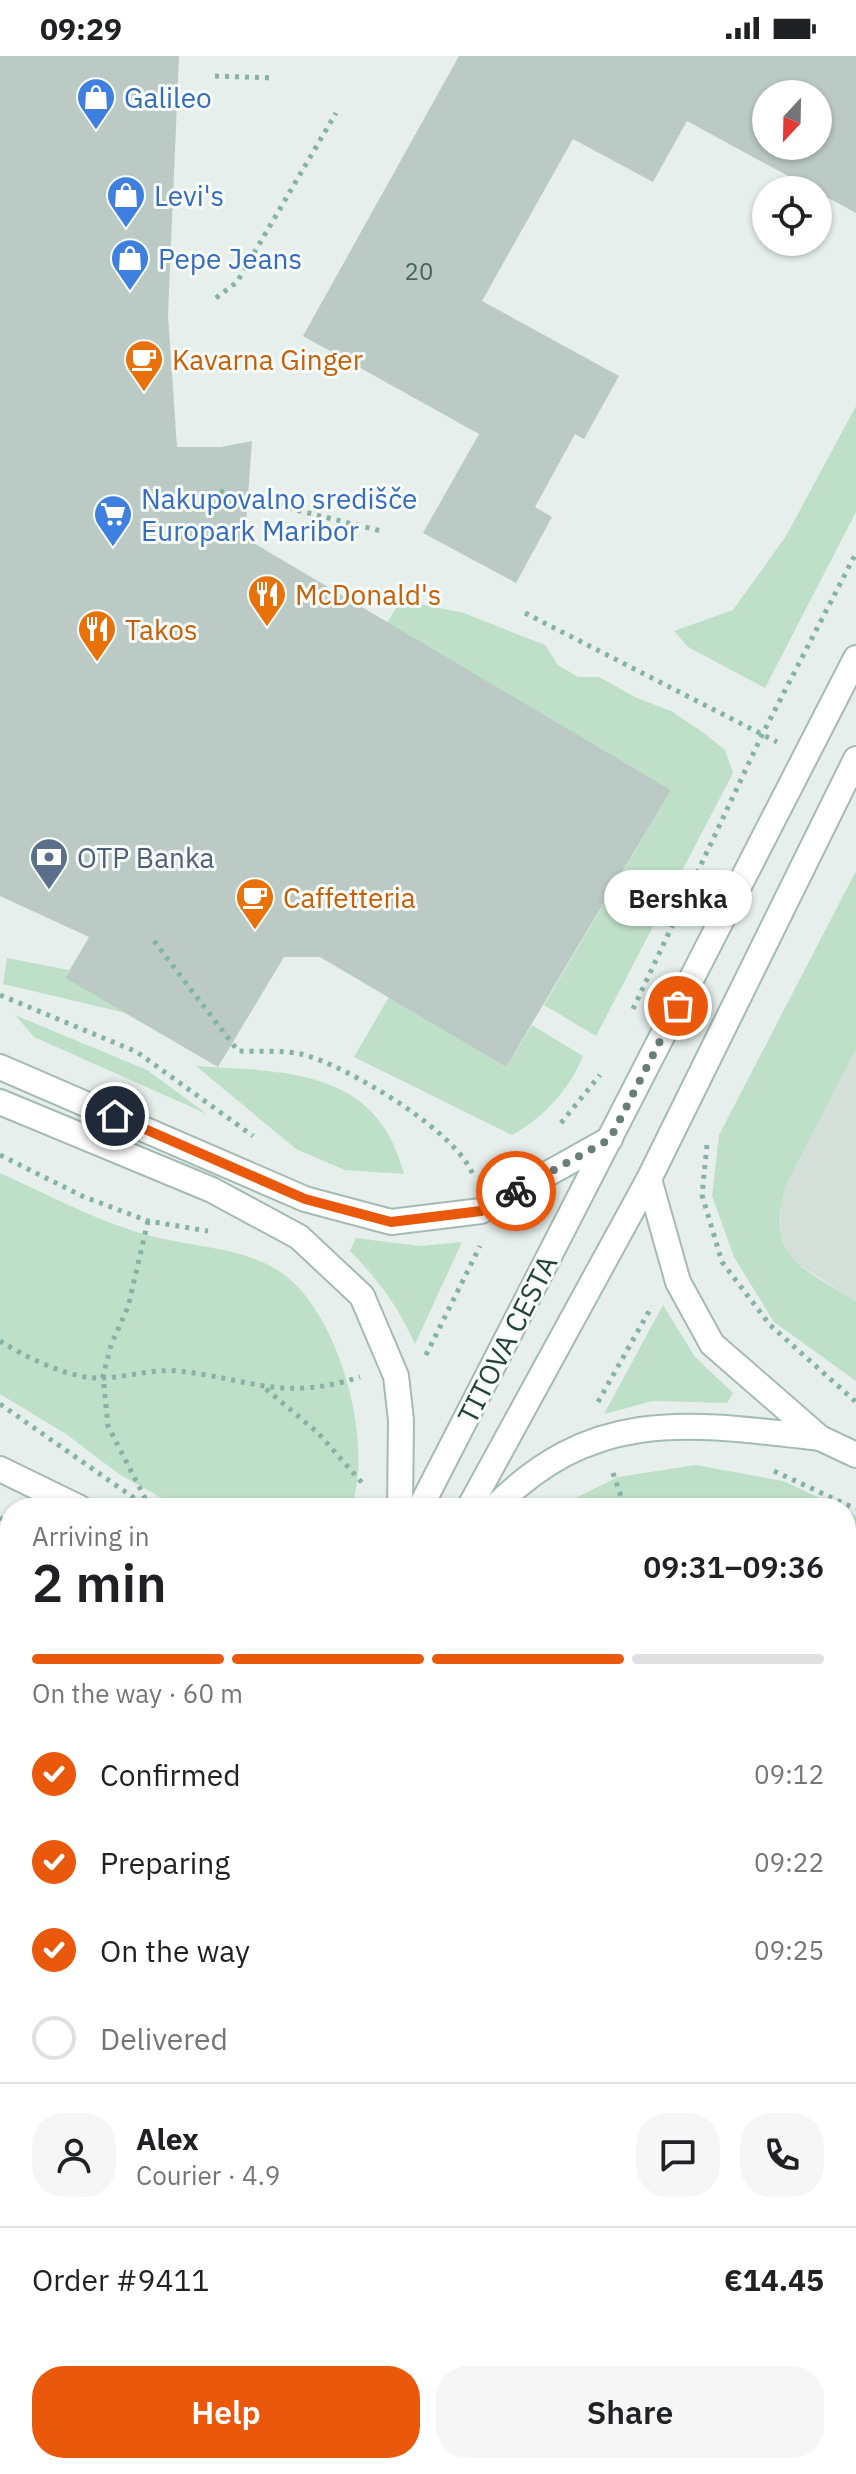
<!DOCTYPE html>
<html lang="en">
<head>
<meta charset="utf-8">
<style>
	body { margin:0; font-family:"IBM Plex Sans",sans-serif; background:#f6f6f6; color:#202124; height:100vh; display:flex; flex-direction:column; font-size:30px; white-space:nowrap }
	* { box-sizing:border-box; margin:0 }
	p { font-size:26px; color:#757577 }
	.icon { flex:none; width:44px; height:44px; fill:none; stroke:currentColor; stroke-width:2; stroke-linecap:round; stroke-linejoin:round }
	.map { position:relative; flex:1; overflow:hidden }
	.side { position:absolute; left:0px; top:1442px; width:856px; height:976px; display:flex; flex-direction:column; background:#fff; border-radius:32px 32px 0 0; box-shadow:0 2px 6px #0004 }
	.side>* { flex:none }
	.needle { width:52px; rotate:202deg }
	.fabs { position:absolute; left:752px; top:24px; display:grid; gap:16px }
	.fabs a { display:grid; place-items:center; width:80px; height:80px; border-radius:50%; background:#fff; box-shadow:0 2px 6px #0004; font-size:40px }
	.pin { position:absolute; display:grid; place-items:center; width:68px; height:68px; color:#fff; margin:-34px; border:4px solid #fff; border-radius:50%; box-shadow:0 2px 8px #0007 }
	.courier { position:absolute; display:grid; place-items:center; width:80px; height:80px; margin:-40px; border:6px solid #ea580c; border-radius:50%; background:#fff; color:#222; box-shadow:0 2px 10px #0007 }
	.bubble { position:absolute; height:56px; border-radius:28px; background:#fff; box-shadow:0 2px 6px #0004; font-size:26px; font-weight:600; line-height:56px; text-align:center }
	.headline em { font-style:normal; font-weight:600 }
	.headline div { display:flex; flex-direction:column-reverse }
	.headline { display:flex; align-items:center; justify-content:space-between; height:136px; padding:0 32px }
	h1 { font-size:52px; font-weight:600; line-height:60px }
	.bar { display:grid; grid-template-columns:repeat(4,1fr); gap:12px 8px; align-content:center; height:96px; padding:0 32px }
	.bar i { height:10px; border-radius:6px; background:#e0e0e0 }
	.bar .active { background:#ea580c }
	.bar p { grid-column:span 4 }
	.line { display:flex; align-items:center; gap:20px; padding:0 32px; border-top:2px solid #e0e0e0 }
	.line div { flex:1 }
	.round { display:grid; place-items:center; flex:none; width:84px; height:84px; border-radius:32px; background:#f6f6f6 }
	ol { padding:0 32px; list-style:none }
	li { display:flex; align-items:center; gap:24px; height:88px }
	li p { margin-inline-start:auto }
	li .icon { padding:8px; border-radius:50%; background:#ea580c; color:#fff; stroke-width:4 }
	li:last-child { color:#757577 }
	li i { width:44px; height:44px; border:4px solid #e0e0e0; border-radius:50% }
	.primary-button { display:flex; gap:16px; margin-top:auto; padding:16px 32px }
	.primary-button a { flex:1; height:92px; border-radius:32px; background:#ea580c; color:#fff; font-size:32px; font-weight:600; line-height:92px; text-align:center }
	.primary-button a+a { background:#f6f6f6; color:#202124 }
	.status { display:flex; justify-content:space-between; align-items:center; height:56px; padding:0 40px; background:#fff; direction:ltr }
	.status svg { height:22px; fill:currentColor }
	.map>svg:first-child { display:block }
</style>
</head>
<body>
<div class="status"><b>09:29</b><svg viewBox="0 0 49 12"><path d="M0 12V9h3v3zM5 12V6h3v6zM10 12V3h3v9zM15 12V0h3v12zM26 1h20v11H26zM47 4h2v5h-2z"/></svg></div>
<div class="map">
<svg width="856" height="2418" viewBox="0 0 856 2418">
	<rect width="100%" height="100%" fill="#e6efeb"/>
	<polygon fill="#d4dfda" points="856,991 856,1245 790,1203 780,1177 781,1145 786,1129"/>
	<g fill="#bfe0c8">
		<polygon points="856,350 856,456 765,632 688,591 674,575 733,554 786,480"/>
		<polygon points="401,544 464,557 545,589 558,609 578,621 599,621 635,641 671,655 704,677 725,694 733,717 596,980 544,949 671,734 387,567"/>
		<path d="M856,815V992L786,1129C764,1203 802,1211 856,1245V1325L774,1266L734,1201L712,1140L719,1079Z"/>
		<polygon points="7,902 69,914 65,922 126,957 3,928"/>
		<path d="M389,941L506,1011L532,969L583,1000C571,1032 542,1063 512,1079L354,1001Z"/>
		<polygon points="15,959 147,1014 207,1058 34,981"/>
		<path d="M196,1010C287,1016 377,1012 404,1118L345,1114L296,1093Z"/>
		<path d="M0,1117C49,1139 98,1166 151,1180C192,1191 242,1191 279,1215C339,1254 375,1387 351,1452H179L119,1418L66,1378L0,1338Z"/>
		<path d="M356,1182L420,1190L462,1186L415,1288C398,1251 379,1224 350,1195Z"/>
		<polygon points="663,1249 695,1301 733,1337 727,1347 653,1345 604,1358"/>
		<polygon points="696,1409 783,1425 842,1452 555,1452 618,1421"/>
		<polygon points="846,1454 856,1460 856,1710 846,1706"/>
		<polygon points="0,1473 10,1477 10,1529 0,1525"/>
		<polygon points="846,1845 856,1849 856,1891 846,1887"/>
	</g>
	<polygon fill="#8ec9d4" points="0,1593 10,1598 10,2408 846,2408 846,1951 856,1955 856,2418 0,2418"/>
	<polygon fill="#e6efeb" points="10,2144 10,2408 48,2408 43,2418 0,2418 0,2163"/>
	<g fill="#bbcac4" fill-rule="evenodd">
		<polygon points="0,0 179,0 168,259 177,391 221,391 252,385 245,482 671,734 506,1011 320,901 284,901 218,1011 65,922 89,881 0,840"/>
		<path d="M459,0H856V157L687,65L653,126L573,83L482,245L619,320L584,383L575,378L535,451L552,461L516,527L423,477L479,378L303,280ZM766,38H818V90H766Z"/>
	</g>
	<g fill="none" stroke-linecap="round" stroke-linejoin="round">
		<g stroke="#a8b8b2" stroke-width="28">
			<g id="tertiary">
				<polyline points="0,1413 80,1452"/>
				<polyline points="846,1781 856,1785"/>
			</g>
		</g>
		<g stroke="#a4bbb3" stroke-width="28">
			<g id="secondary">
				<polyline points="0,1011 305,1143 391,1166 481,1155 610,1083"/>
				<polyline points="0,1046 212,1134 299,1181 362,1240 396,1320 401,1364 400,1452"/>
				<polyline points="649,1123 678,1226 712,1288 820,1382 856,1399"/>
				<polyline points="420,1452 856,602"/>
				<polyline points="469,1452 649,1123 856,703"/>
				<path d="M494,1452C594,1350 691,1367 820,1382"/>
				<polyline points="0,2269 10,2249"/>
				<polyline points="0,2376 10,2356"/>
			</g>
		</g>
		<g stroke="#86b3a5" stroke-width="5" stroke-dasharray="4 6" stroke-linecap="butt">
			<polyline points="215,20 274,22"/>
			<polyline points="216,242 237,226 336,57"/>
			<polyline points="220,435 385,476"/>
			<polyline points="525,557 777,686"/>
			<path d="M154,885L238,995C258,996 282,994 301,998C346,1009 461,1077 474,1122"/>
			<polyline points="0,939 137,996 253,1080"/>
			<polyline points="633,953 762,679 856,497"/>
			<polyline points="561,1067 600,1019"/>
			<polyline points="707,1089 702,1139 722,1206 770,1269 856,1346"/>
			<polyline points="0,1099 82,1140 148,1165 208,1175"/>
			<polyline points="148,1165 128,1251 111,1289 103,1320 108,1370 150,1452"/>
			<path d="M0,1285C24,1300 57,1316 85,1321C114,1326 148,1312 178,1315C252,1323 282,1346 360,1321"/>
			<polyline points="426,1299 480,1190"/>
			<polyline points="266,1333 317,1376 365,1430"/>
			<polyline points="598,1346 652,1250"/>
			<polyline points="0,1348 147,1451"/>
			<polyline points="774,1415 856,1453"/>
			<polyline points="613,1417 625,1452"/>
			<polyline points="0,1462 10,1466"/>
			<polyline points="0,1539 10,1544"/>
			<polyline points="846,1612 856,1619"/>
			<polyline points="846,1716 856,1720"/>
			<polyline points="846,1829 856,1834"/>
			<polyline points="846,1908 856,1913"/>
			<polyline points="0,2200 10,2180"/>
			<polyline points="24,2418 29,2408"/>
		</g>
		<use href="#tertiary" stroke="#fff" stroke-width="24"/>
		<use href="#secondary" stroke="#fff" stroke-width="24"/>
	</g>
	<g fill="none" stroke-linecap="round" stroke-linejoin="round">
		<polyline stroke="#687f78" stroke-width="8" stroke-dasharray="0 14.4" points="516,1135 610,1083 678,950"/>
		<polyline stroke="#ea580c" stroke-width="10" points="115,1060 305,1143 391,1166 481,1155 516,1135"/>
	</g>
	<defs>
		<g id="shop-pin" transform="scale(2)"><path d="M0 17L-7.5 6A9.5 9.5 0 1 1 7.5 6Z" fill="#3f7fe0" stroke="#f7fbf9"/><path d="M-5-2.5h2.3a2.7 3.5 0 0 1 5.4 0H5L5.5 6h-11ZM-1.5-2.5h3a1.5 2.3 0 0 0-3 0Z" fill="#fff"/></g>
		<g id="cafe-pin" transform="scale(2)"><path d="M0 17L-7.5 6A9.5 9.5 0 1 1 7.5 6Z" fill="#e8710a" stroke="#f7fbf9"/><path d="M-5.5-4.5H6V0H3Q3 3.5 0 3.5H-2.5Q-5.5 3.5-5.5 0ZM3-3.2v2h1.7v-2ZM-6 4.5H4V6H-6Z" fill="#fff"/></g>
		<g id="supermarket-pin" transform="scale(2)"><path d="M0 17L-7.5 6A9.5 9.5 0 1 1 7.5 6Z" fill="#3f7fe0" stroke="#f7fbf9"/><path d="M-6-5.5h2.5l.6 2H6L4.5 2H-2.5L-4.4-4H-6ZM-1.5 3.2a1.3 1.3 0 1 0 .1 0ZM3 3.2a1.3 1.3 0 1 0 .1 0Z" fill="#fff"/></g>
		<g id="restaurant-pin" transform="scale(2)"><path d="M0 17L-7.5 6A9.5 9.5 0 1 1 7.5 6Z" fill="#e8710a" stroke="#f7fbf9"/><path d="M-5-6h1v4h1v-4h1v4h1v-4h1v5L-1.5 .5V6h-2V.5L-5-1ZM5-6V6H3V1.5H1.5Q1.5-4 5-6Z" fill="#fff"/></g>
		<g id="bank-pin" transform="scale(2)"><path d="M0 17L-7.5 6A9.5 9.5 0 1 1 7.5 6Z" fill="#5c6f8a" stroke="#f7fbf9"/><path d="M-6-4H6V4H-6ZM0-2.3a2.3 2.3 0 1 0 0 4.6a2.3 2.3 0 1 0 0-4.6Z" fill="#fff"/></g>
	</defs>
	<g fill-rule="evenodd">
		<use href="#shop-pin" x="96" y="41"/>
		<use href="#shop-pin" x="126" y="139"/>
		<use href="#shop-pin" x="130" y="202"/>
		<use href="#cafe-pin" x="144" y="303"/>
		<use href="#supermarket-pin" x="113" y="458"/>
		<use href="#restaurant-pin" x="267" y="538"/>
		<use href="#restaurant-pin" x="97" y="573"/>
		<use href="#bank-pin" x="49" y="801"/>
		<use href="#cafe-pin" x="255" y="841"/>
	</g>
	<g text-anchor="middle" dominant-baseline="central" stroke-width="6" stroke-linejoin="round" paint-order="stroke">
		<g font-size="24" fill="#4a645c">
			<text x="419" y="215">20</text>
		</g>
		<g font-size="28" fill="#366cbe" stroke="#f7fbf9" text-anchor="start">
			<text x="124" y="41">Galileo</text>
			<text x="154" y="139">Levi's</text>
			<text x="158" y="202">Pepe Jeans</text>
			<text x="141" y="442">Nakupovalno središče<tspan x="141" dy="32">Europark Maribor</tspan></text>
		</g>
		<g font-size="28" fill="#c56008" stroke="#f7fbf9" text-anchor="start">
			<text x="172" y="303">Kavarna Ginger</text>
			<text x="295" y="538">McDonald's</text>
			<text x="125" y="573">Takos</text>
			<text x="283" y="841">Caffetteria</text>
		</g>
		<g font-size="28" fill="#4e5e75" stroke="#f7fbf9" text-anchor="start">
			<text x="77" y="801">OTP Banka</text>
		</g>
		<g font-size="28" fill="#24423a" stroke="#f7fbf9">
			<text transform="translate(507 1283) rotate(-63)">TITOVA CESTA</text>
		</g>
	</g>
</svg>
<div class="fabs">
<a><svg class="needle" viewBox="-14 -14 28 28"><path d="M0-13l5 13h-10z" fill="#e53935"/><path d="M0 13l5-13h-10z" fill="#757577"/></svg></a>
<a><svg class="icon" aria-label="locate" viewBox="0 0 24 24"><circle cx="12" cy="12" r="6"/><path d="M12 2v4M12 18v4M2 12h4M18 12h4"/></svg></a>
</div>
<div class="pin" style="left:678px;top:950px;background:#ea580c"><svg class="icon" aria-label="bag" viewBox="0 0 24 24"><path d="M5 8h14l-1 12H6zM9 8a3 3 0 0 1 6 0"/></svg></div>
<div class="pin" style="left:115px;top:1060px;background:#1f2937"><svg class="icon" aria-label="home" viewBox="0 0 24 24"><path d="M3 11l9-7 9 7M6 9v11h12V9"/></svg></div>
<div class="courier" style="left:516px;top:1135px"><svg class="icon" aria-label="bike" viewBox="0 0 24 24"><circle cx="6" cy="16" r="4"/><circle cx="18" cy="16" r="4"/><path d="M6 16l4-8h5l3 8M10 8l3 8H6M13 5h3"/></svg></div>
<div class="bubble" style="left:604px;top:814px;width:148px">Bershka</div>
<section class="side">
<div class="headline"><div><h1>2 min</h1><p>Arriving in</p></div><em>09:31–09:36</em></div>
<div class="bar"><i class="active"></i><i class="active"></i><i class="active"></i><i></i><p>On the way · 60 m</p></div>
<ol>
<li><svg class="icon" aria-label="check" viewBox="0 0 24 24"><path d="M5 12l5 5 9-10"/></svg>Confirmed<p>09:12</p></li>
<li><svg class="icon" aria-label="check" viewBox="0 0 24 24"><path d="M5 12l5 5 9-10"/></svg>Preparing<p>09:22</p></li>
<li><svg class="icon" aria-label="check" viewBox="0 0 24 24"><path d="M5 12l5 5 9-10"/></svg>On the way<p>09:25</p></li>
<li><i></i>Delivered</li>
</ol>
<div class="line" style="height:144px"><a class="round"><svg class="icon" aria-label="person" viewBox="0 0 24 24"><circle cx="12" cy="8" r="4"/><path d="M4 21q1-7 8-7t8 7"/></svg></a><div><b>Alex</b><p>Courier · 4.9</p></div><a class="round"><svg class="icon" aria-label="chat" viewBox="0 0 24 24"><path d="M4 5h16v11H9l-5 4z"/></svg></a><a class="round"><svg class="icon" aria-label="phone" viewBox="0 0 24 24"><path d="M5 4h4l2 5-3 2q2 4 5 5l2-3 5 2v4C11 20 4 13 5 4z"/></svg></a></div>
<div class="line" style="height:104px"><div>Order #9411</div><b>€14.45</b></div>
<div class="primary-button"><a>Help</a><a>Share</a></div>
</section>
</div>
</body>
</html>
